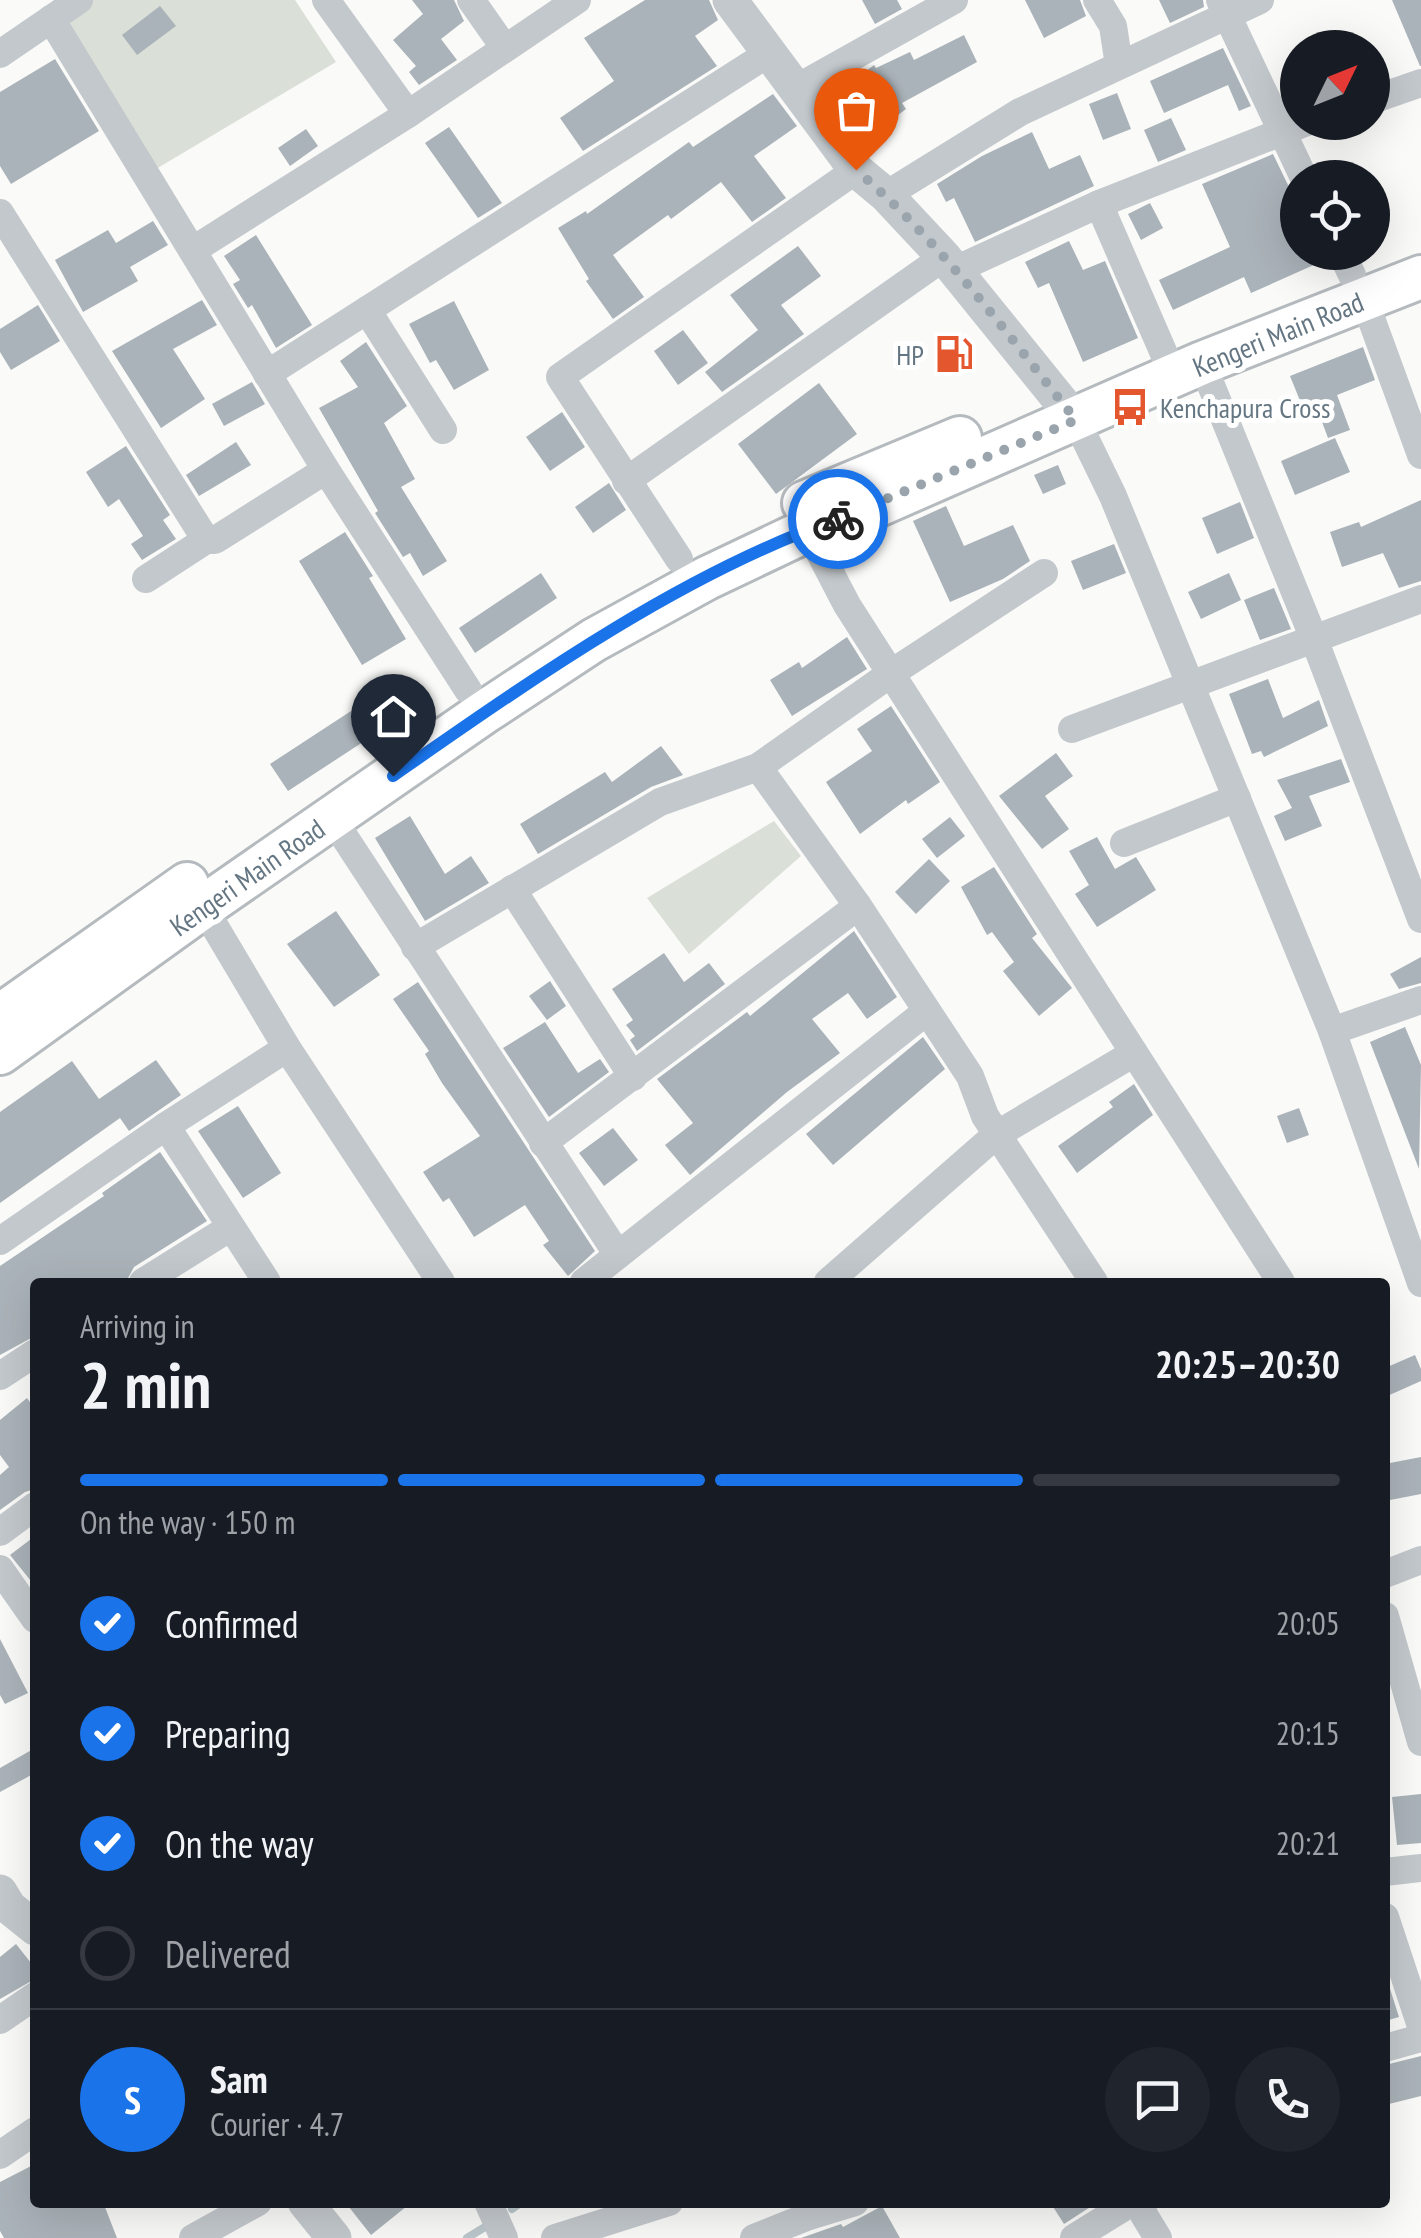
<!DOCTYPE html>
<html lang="en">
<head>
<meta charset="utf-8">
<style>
	body { margin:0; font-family:"PT Sans Narrow",sans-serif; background:#20242c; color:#f1f3f6; height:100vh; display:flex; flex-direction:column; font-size:38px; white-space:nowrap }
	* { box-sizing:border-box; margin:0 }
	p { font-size:32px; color:#9ea1a6 }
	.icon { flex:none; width:55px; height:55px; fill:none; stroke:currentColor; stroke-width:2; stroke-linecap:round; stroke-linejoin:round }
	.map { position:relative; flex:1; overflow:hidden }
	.details { position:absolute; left:30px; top:1278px; width:1360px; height:930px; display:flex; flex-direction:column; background:#171b24; border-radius:10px; box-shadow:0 10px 40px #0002 }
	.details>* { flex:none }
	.needle { width:65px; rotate:47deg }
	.fabs { position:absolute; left:1280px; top:30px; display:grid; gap:20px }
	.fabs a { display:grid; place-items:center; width:110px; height:110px; border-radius:50%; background:#171b24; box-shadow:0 10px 40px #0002; font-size:50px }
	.pin { position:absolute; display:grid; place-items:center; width:85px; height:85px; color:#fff; margin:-102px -42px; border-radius:50% 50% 50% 0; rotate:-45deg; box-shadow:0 0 10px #0007 }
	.pin .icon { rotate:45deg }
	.courier { position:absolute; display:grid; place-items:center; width:100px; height:100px; margin:-50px; border:8px solid #1a73e8; border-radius:50%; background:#fff; color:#222; box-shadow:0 2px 12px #0007 }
	.headline em { font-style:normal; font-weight:700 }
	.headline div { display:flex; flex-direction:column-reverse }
	.headline { display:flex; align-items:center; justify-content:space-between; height:170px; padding:0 50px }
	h1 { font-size:65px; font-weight:700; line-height:75px }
	.bar { display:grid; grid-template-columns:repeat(4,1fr); gap:15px 10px; align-content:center; height:120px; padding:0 50px }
	.bar i { height:12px; border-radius:8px; background:#363941 }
	.bar .current { background:#1a73e8 }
	.bar p { grid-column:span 4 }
	.line { display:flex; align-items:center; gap:25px; padding:0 50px; border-top:2px solid #363941 }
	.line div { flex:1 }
	.round { display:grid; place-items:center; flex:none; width:105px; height:105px; border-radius:52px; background:#20242c }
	ol { padding:0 50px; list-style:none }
	li { display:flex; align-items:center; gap:30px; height:110px }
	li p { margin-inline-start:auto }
	li .icon { padding:10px; border-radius:50%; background:#1a73e8; color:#fff; stroke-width:4 }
	li:last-child { color:#9ea1a6 }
	li i { width:55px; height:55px; border:5px solid #363941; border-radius:50% }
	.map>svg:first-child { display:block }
</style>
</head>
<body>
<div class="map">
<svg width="1421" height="2238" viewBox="0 0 1421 2238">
	<rect width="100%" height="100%" fill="#fafaf8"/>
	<g fill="#dadfd7">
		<polygon points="91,0 295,0 336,62 156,169 66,20"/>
		<polygon points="774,821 801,856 689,954 647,898"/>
	</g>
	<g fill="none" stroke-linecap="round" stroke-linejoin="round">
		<g stroke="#bbc7cb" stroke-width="8">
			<polyline points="512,2209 522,2202"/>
			<polyline points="467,2238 485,2227"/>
		</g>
	</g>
	<g fill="#aab3b9">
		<polygon points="412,0 454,0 464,21 441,39 457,60 419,85 409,72 416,66 393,40 423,14"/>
		<polygon points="645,0 709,0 718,20 695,36 717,66 583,151 560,118 614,81 584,38"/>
		<polygon points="862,0 897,0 902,9 875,24"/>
		<polygon points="1025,0 1080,0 1086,16 1044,38"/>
		<polygon points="1159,0 1203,0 1204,7 1170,23"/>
		<polygon points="1392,0 1421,0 1421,66 1420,66"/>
		<polygon points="160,6 176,26 137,55 122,35"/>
		<polygon points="964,35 977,62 902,103 906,109 881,128 848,85 874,65 876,68 910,52 914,60"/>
		<polygon points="1223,48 1251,106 1239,111 1228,85 1164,113 1150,81"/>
		<polygon points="55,59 99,131 11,184 0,166 0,92"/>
		<polygon points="1117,93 1131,129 1103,140 1089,104"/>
		<polygon points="773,94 797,126 754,156 786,198 752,222 721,182 671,219 668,215 613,255 644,297 613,319 586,281 589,279 558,228 586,211 587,214 689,142 693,147"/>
		<polygon points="1171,118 1186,150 1158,162 1144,130"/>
		<polygon points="449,127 502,203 478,218 425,143"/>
		<polygon points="306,129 318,146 290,166 278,148"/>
		<polygon points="1032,132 1049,169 1080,155 1094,186 975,242 954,198 946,202 937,184 982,156"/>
		<polygon points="1273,154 1288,185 1298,194 1298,252 1324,252 1325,260 1251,293 1244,277 1173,310 1159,280 1230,247 1202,184"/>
		<polygon points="1150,203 1163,228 1141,240 1128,214"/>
		<polygon points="153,221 168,245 130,267 138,281 83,312 55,260 108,230 116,243"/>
		<polygon points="256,235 312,325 276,348 252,305 248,308 233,284 240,280 224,256"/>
		<polygon points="1069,241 1083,270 1105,261 1138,338 1083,362 1049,283 1038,288 1025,262"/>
		<polygon points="798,246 821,276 781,305 804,334 722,392 705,372 758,330 730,295"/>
		<polygon points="202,300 217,325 173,349 205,399 161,428 112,351"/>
		<polygon points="454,301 489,370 454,390 436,360 430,363 409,324"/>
		<polygon points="38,305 60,341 11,370 0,352 0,329"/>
		<polygon points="683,330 708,363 678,385 654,351"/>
		<polygon points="366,342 407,406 384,423 415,479 401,487 447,561 423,576 410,553 403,557 375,513 378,511 319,408 358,387 340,361"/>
		<polygon points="1363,347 1375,380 1337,395 1350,430 1328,438 1315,403 1303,408 1290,376"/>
		<polygon points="252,382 265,404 224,426 212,404"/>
		<polygon points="819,383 857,434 776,494 738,444"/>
		<polygon points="562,412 585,447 550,471 526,437"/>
		<polygon points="1335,438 1350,472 1295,495 1281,461"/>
		<polygon points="236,442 251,465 199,496 186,475"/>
		<polygon points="126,446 170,515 163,520 176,539 142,560 131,544 143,536 119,499 108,507 86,472"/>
		<polygon points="1058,465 1066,484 1043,494 1034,475"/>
		<polygon points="609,483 626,510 593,533 575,507"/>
		<polygon points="1421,500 1421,581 1399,588 1383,553 1342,567 1330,532 1359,522 1361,527"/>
		<polygon points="1240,502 1254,538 1217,554 1202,518"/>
		<polygon points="946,506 964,546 1013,525 1030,561 1003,579 950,602 913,521"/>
		<polygon points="345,532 373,576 369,578 406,639 362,665 299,561"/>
		<polygon points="1114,544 1126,573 1083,590 1071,561"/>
		<polygon points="541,573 557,598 475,653 459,628"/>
		<polygon points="1229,573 1241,600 1201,619 1188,592"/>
		<polygon points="1274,588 1291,629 1260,640 1244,600"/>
		<polygon points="847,637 867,669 792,716 770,680 799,662 802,668"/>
		<polygon points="1268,679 1283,718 1319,700 1328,726 1264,757 1261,751 1252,754 1229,694"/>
		<polygon points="374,696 392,723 288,791 270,764"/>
		<polygon points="891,706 940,782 908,804 906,800 860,834 826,782 872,751 857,729"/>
		<polygon points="661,746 683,775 651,787 538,854 520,824 605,772 612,782"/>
		<polygon points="1056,753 1073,776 1045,796 1069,829 1042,849 999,796"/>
		<polygon points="1341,759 1350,782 1309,796 1322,826 1285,841 1274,816 1292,808 1277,780"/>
		<polygon points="410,816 445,874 471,856 489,883 425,921 375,838"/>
		<polygon points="950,817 965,836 937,858 922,839"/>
		<polygon points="1097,837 1115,869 1136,857 1156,890 1097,927 1075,894 1089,885 1069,851"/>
		<polygon points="929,859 950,881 916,914 895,892"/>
		<polygon points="994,867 1037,934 1032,938 1072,988 1039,1016 1003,971 1014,962 992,932 987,935 961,887"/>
		<polygon points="336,911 380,975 334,1007 287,944"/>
		<polygon points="854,931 897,997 867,1019 848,993 812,1019 840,1053 787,1092 690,1175 665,1145 693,1123 657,1079 747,1012 750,1016"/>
		<polygon points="664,953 684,982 709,963 725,984 637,1051 630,1040 635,1036 626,1025 633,1020 612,989"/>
		<polygon points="1421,957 1421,983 1399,989 1390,974"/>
		<polygon points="550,981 566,1006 547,1020 529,996"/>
		<polygon points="418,982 595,1251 568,1276 543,1245 549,1241 525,1205 474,1237 449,1198 443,1202 423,1172 480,1136 442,1083 425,1054 429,1051 393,999"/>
		<polygon points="545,1022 578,1073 600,1059 609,1072 549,1117 503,1048"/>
		<polygon points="1405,1027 1421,1065 1419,1169 1370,1042"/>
		<polygon points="923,1037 945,1069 833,1165 806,1134"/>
		<polygon points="156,1060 181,1095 129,1131 120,1118 0,1203 0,1112 72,1061 99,1099"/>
		<polygon points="1134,1084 1153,1115 1077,1173 1058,1146 1113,1107 1109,1102"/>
		<polygon points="238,1106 281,1173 243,1198 198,1131"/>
		<polygon points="1299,1108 1309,1135 1287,1143 1277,1116"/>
		<polygon points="613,1128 638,1160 604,1186 579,1153"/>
		<polygon points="160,1152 207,1221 134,1267 126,1282 35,1282 35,1336 0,1355 0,1266 104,1196 102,1193"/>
		<polygon points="1415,1355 1421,1369 1421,1381 1385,1397 1385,1368"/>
		<polygon points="27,1398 35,1409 35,1489 25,1492 0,1510 0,1475 9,1467 0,1455 0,1420"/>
		<polygon points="1421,1457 1421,1494 1385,1501 1385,1464"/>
		<polygon points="35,1536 35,1586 10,1555"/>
		<polygon points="0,1639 28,1693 5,1704 0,1695"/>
		<polygon points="35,1748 35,1773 0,1792 0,1768"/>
		<polygon points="1421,1794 1421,1843 1397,1845 1392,1797"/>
		<polygon points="16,1944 35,1968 35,1979 0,1999 0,1957"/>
		<polygon points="1385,1973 1399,2017 1385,2021"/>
		<polygon points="1421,2056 1421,2096 1385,2105 1385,2065"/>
		<polygon points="35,2164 35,2202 103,2202 117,2238 4,2238 0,2231 0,2182"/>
		<polygon points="345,2202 412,2202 371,2235"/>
		<polygon points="1050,2202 1098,2202 1064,2224"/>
		<polygon points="882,2206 900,2238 801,2238 841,2224 843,2227"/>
	</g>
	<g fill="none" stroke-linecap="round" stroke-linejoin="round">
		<g stroke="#b5babe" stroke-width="48">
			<g id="primary">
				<polyline points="804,503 960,438"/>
				<polyline points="0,1016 187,884"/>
				<polyline points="0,1053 203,907 483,713 594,640 707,578 808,530 869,509 1202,363 1421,277"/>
			</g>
		</g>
		<g stroke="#c3c8cc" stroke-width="28">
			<polyline points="326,0 408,114"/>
			<polyline points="471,0 504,47"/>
			<polyline points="1097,0 1113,26 1119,65"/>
			<polyline points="1220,0 1304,178"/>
			<polyline points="51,19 326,470 468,690"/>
			<polyline points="0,54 79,0"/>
			<polyline points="795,89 954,0"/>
			<polyline points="1372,100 1421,83"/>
			<polyline points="886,195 1020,112 1260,0"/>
			<polyline points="1099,204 1165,356"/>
			<polyline points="0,213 206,540 215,540 326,470"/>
			<polyline points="193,250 408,114 577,0"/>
			<polyline points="1341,252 1352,275"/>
			<polyline points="955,270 1099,204 1307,122"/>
			<polyline points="1364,299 1421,455"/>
			<polyline points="367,310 443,430"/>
			<polyline points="1202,363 1314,639 1421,919"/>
			<polyline points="267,374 769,53"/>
			<polyline points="1076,420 1113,496 1332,1031 1421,1283"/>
			<polyline points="626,481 944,257"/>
			<polyline points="808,530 847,605 1281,1282"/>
			<polyline points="679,559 560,377 856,170"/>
			<polyline points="146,579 206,540"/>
			<polyline points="1072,729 1421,599"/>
			<polyline points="758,767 858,906 970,1076 985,1116 1094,1282"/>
			<polyline points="332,818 618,1255 584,1282"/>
			<polyline points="1124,843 1237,798"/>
			<polyline points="512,889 633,1077"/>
			<polyline points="196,895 287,1048 441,1282"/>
			<polyline points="415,947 660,802 758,767 893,672 1044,573"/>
			<polyline points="1332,1031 1421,1000"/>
			<polyline points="166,1126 267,1282"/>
			<polyline points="543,1143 858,906"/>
			<polyline points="0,1241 166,1126 287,1048"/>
			<polyline points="618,1255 927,1011"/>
			<polyline points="143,1282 231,1227"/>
			<polyline points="828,1282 996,1135 1134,1053"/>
			<polyline points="0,1376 35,1353"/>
			<polyline points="0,1532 35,1506"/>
			<polyline points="0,1569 35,1619"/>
			<polyline points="1385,1574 1421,1560"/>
			<polyline points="1385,1616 1421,1742"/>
			<polyline points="1385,1872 1421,1868"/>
			<polyline points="1385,1917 1421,2026"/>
			<polyline points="0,2020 35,1996"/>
			<polyline points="1385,2048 1421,2038"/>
			<polyline points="0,2155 35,2131"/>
			<polyline points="488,2202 504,2238"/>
			<polyline points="1141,2202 1144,2215 1158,2238"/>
			<polyline points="193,2238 258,2202"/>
			<polyline points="555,2238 669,2202"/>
			<polyline points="754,2238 809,2216 855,2202"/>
			<polyline points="1074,2238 1132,2202"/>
		</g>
		<g stroke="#c3c8cc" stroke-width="35">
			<polyline points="730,0 856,170 886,195 944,257 1076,420"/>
			<polyline points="0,1892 9,1907 35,1928"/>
			<polyline points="305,2202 334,2238"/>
		</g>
		<use href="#primary" stroke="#fff" stroke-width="42"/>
	</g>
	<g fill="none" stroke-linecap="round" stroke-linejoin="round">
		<path stroke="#99a4ac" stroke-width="10" stroke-dasharray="0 18" d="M838,519L1076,420C1007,334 941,242 856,170"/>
		<path stroke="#1a73e8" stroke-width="12" d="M393,776C528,682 682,573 838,519"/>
	</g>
	<defs>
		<g id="fuel-bare" transform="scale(3)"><path d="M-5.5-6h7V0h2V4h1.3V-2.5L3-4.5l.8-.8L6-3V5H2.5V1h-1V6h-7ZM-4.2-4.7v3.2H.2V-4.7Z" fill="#e4572e" stroke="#fff" stroke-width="2.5" paint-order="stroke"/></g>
		<g id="bus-bare" transform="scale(3)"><path d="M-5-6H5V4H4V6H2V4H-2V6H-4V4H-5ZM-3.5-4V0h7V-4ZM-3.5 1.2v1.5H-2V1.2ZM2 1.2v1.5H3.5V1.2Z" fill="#e4572e" stroke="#fff" stroke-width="2.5" paint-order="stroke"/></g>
	</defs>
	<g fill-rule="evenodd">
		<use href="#fuel-bare" x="954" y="354"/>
		<use href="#bus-bare" x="1130" y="407"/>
	</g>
	<g text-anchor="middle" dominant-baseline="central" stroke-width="10" stroke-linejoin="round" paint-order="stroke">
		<g font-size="28" fill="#657683" stroke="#fff">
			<text transform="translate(1278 334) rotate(-22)">Kengeri Main Road</text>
			<text transform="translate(247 877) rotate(-35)">Kengeri Main Road</text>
		</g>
		<g font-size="28" fill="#657683" stroke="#fff" text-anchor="end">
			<text x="924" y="354">HP</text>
			<text x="1160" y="407" text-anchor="start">Kenchapura Cross</text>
		</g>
	</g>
</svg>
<div class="fabs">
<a><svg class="needle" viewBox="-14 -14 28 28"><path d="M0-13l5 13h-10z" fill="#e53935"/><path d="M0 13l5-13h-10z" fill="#9ea1a6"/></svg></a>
<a><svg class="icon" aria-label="locate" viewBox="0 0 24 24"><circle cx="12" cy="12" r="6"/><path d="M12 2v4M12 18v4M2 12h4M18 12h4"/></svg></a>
</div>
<div class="pin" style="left:856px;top:170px;background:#ea580c"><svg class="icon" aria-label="bag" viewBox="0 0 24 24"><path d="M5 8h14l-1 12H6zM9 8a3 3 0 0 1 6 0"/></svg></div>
<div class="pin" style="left:393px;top:776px;background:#1f2937"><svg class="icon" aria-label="home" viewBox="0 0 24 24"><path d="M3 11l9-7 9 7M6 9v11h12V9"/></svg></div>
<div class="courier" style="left:838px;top:519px"><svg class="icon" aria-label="bike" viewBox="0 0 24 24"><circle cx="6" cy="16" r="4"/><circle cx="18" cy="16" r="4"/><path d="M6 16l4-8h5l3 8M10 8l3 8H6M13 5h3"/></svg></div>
<section class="details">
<div class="headline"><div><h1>2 min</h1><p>Arriving in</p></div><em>20:25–20:30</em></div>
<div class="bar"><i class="current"></i><i class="current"></i><i class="current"></i><i></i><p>On the way · 150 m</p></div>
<ol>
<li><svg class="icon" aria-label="check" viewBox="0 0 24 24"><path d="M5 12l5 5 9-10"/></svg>Confirmed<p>20:05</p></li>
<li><svg class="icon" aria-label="check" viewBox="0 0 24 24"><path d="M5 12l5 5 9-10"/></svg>Preparing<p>20:15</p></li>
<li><svg class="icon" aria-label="check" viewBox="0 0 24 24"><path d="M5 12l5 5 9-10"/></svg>On the way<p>20:21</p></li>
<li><i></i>Delivered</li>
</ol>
<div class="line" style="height:180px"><b class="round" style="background:#1a73e8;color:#fff">S</b><div><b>Sam</b><p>Courier · 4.7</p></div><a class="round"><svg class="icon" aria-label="chat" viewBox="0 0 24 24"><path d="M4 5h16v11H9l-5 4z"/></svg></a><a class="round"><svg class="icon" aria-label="phone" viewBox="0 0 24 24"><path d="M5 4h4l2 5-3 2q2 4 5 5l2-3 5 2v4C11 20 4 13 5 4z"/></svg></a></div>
</section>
</div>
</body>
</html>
